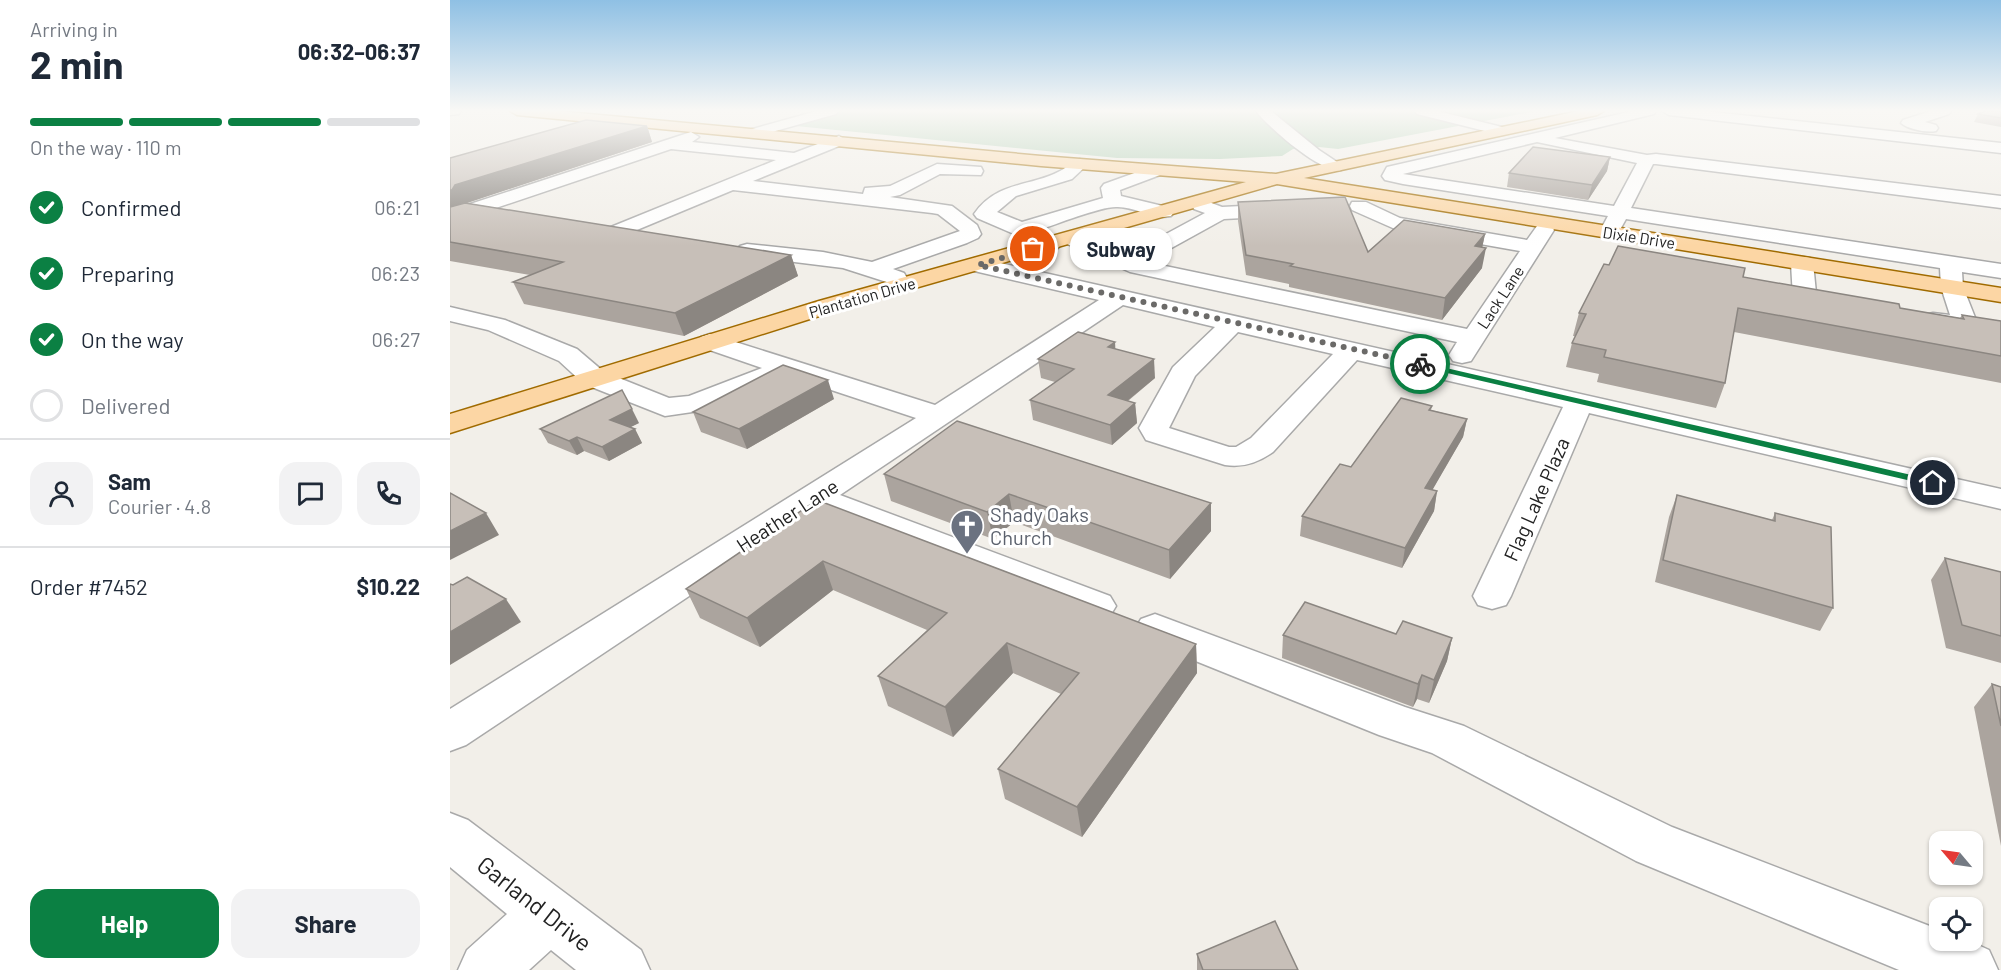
<!DOCTYPE html>
<html lang="en">
<head>
<meta charset="utf-8">
<style>
	body { margin:0; font-family:Barlow,sans-serif; background:#f2f2f3; color:#1f2937; height:100vh; display:flex; flex-direction:column; font-size:22px; white-space:nowrap }
	* { box-sizing:border-box; margin:0 }
	p { font-size:20px; color:#747a83 }
	.icon { flex:none; width:33px; height:33px; fill:none; stroke:currentColor; stroke-width:2; stroke-linecap:round; stroke-linejoin:round }
	.map { position:relative; flex:1; overflow:hidden }
	.side { display:flex; flex-direction:column; background:#fff; width:450px }
	.side>* { flex:none }
	.needle { width:39px; rotate:299deg }
	.buttons { position:absolute; left:1479px; top:831px; display:grid; gap:12px }
	.buttons a { display:grid; place-items:center; width:54px; height:54px; border-radius:12px; background:#fff; box-shadow:0 2px 4px #0004; font-size:30px }
	.pin { position:absolute; display:grid; place-items:center; width:51px; height:51px; color:#fff; margin:-26px; border:3px solid #fff; border-radius:50%; box-shadow:0 2px 6px #0007 }
	.courier { position:absolute; display:grid; place-items:center; width:60px; height:60px; margin:-30px; border:4px solid #0b8043; border-radius:50%; background:#fff; color:#222; box-shadow:0 2px 8px #0007 }
	.bubble { position:absolute; height:42px; border-radius:18px; background:#fff; box-shadow:0 2px 4px #0004; font-size:20px; font-weight:700; line-height:42px; text-align:center }
	.overview em { font-style:normal; font-weight:700 }
	.overview div { display:flex; flex-direction:column-reverse }
	.overview { display:flex; align-items:center; justify-content:space-between; height:102px; padding:0 30px }
	h1 { font-size:39px; font-weight:700; line-height:45px }
	.bar { display:grid; grid-template-columns:repeat(4,1fr); gap:9px 6px; align-content:center; height:72px; padding:0 30px }
	.bar i { height:8px; border-radius:4px; background:#e0e1e3 }
	.bar .active { background:#0b8043 }
	.bar p { grid-column:span 4 }
	.line { display:flex; align-items:center; gap:15px; padding:0 30px; border-top:2px solid #e0e1e3 }
	.line div { flex:1 }
	.round { display:grid; place-items:center; flex:none; width:63px; height:63px; border-radius:18px; background:#f2f2f3 }
	ol { padding:0 30px; list-style:none }
	li { display:flex; align-items:center; gap:18px; height:66px }
	li p { margin-inline-start:auto }
	li .icon { padding:6px; border-radius:50%; background:#0b8043; color:#fff; stroke-width:4 }
	li:last-child { color:#747a83 }
	li i { width:33px; height:33px; border:3px solid #e0e1e3; border-radius:50% }
	.cta { display:flex; gap:12px; margin-top:auto; padding:12px 30px }
	.cta a { flex:1; height:69px; border-radius:18px; background:#0b8043; color:#fff; font-size:24px; font-weight:700; line-height:69px; text-align:center }
	.cta a+a { background:#f2f2f3; color:#1f2937 }
	main { display:flex; flex:1; min-height:0 }
	.map>svg:first-child { display:block }
</style>
</head>
<body>
<main>
<section class="side">
<div class="overview"><div><h1>2 min</h1><p>Arriving in</p></div><em>06:32–06:37</em></div>
<div class="bar"><i class="active"></i><i class="active"></i><i class="active"></i><i></i><p>On the way · 110 m</p></div>
<ol>
<li><svg class="icon" aria-label="check" viewBox="0 0 24 24"><path d="M5 12l5 5 9-10"/></svg>Confirmed<p>06:21</p></li>
<li><svg class="icon" aria-label="check" viewBox="0 0 24 24"><path d="M5 12l5 5 9-10"/></svg>Preparing<p>06:23</p></li>
<li><svg class="icon" aria-label="check" viewBox="0 0 24 24"><path d="M5 12l5 5 9-10"/></svg>On the way<p>06:27</p></li>
<li><i></i>Delivered</li>
</ol>
<div class="line" style="height:108px"><a class="round"><svg class="icon" aria-label="person" viewBox="0 0 24 24"><circle cx="12" cy="8" r="4"/><path d="M4 21q1-7 8-7t8 7"/></svg></a><div><b>Sam</b><p>Courier · 4.8</p></div><a class="round"><svg class="icon" aria-label="chat" viewBox="0 0 24 24"><path d="M4 5h16v11H9l-5 4z"/></svg></a><a class="round"><svg class="icon" aria-label="phone" viewBox="0 0 24 24"><path d="M5 4h4l2 5-3 2q2 4 5 5l2-3 5 2v4C11 20 4 13 5 4z"/></svg></a></div>
<div class="line" style="height:78px"><div>Order #7452</div><b>$10.22</b></div>
<div class="cta"><a>Help</a><a>Share</a></div>
</section>
<div class="map">
<svg width="1551" height="970" viewBox="0 0 1551 970">
	<rect width="100%" height="100%" fill="#f2efe9"/>
	<polygon fill="#aacbaf" points="387,111 1087,111 888,149 869,147 843,149 832,156 770,159 667,158 336,125"/>
	<g fill="none" stroke-linecap="round" stroke-linejoin="round">
		<g stroke="#a9a9a9" stroke-width="3">
			<g id="minor">
				<polygon points="0,111 11,111 9,114 0,115"/>
				<polygon points="367,111 388,111 386,114 304,137 297,133 299,130"/>
				<path d="M806,111H821L869,150L893,166L891,170C872,174 818,127 806,111Z"/>
				<polygon points="965,111 987,111 1056,128 1058,131 1051,135 967,114"/>
				<path d="M1183,111H1206L1204,114L1105,138L1197,155L1206,154L1551,196V208L1206,164H1203L1181,208L1551,264V278L1512,272L1513,287L1528,325L1525,330L1516,332L1474,325L1471,320L1474,315L1483,313L1500,315L1491,287L1490,268L1176,219L1167,235H1153L1150,231L1158,216L953,184L935,180L932,176L937,167ZM1087,142L1187,163L1164,206L953,174Z"/>
				<polygon points="1212,111 1253,111 1551,143 1551,153 1219,115"/>
				<path d="M1481,111H1501L1499,114L1475,122L1486,125L1488,128L1486,131C1476,133 1458,129 1451,123L1453,120Z"/>
				<polygon points="241,132 249,137 242,142 344,153 389,136 397,141 394,144 303,181 413,194 415,188 440,186 487,164 531,167 533,171 531,175 490,174 450,195 440,197 502,206 527,225 531,234 528,238 517,243 443,269 454,273 457,278 454,283 446,285 393,268 297,256 290,254 287,250 290,246 297,244 373,252 422,262 510,231 488,214 482,213 283,190 170,237 156,237 153,233 156,229 326,160 221,149 31,213 29,218 15,218 12,214 14,206"/>
				<path d="M630,159L638,164L622,179L566,196L547,212L572,222L653,198L651,188L654,184L704,166L710,167L712,171L710,175L670,190L671,196L721,208L724,212L721,216C703,220 684,206 666,207C649,207 607,224 589,230L608,240L611,244L608,248L601,250L527,218L524,214C547,181 580,187 610,171C618,167 622,161 630,159Z"/>
				<polygon points="751,199 772,207 834,204 841,206 843,210 841,214 834,216 774,219 696,262 1017,329 1070,251 945,229 902,210 900,206 902,202 916,202 950,218 1077,240 1087,226 1101,226 1104,230 1021,361 1012,363 1003,361 999,355 1007,342 680,272 615,243 612,239 615,235 622,233 677,255 755,213 744,209 742,205 744,201"/>
				<polygon points="1352,257 1360,258 1363,263 1366,293 1396,299 1400,304 1396,309 1388,311 1347,303 1343,298 1341,263 1344,258"/>
				<path d="M528,258L1551,489V509L1139,413L1061,596L1056,605L1042,609L1028,605L1023,596L1113,407L907,360L823,452C809,462 793,468 775,465L696,440L689,428L723,367L765,327L673,305L390,495L660,596L666,606L660,616L646,620L632,616L368,510L16,745L0,751V709L466,418L339,376L256,410L215,416L134,384L109,361L38,330L0,321V307L55,320L127,349L154,372L219,398L239,396L312,368L251,347L247,342L251,337L260,334L485,405L649,300L520,270L517,265L520,260ZM788,332L883,354L801,438L786,447H779L719,428L745,376Z"/>
				<polygon points="705,614 955,707 1014,726 1222,827 1490,930 1490,940 1517,940 1539,950 1548,970 1449,970 1186,861 982,753 929,735 691,639 685,629 691,619"/>
				<polygon points="0,813 18,820 191,950 200,970 126,970 101,950 79,970 8,970 17,950 57,914 0,867"/>
			</g>
		</g>
		<g stroke="#a06b00" stroke-width="3">
			<polygon id="major" points="60,111 107,111 591,156 826,174 1129,111 1154,111 1147,115 854,178 1551,288 1551,302 827,184 385,311 0,433 0,414 369,301 796,182 591,166 67,115"/>
		</g>
		<use href="#minor" fill="#fff" fill-rule="evenodd"/>
		<use href="#major" fill="#fcd6a4" fill-rule="evenodd"/>
	</g>
	<g fill="#aba49e">
		<polygon points="1551,111 1551,127 1524,122 1528,114"/>
		<polygon points="197,126 202,142 16,203 341,255 348,276 234,336 74,304 63,282 80,275 0,261 0,158"/>
		<polygon points="1160,157 1157,171 1138,200 1057,187 1059,173"/>
		<polygon points="788,202 918,252 1035,234 1032,248 1032,268 992,320 839,287 839,284 796,275 788,221"/>
		<polygon points="1293,277 1450,308 1510,318 1512,315 1551,321 1551,383 1284,332 1275,383 1266,408 1147,382 1149,374 1116,367 1122,343 1125,336 1123,336 1129,313"/>
		<polygon points="665,342 665,349 705,378 678,401 685,403 687,423 662,445 583,420 580,400 605,382 591,378 588,359"/>
		<polygon points="384,399 297,449 251,432 243,412"/>
		<polygon points="982,406 981,410 1017,419 1013,437 982,490 987,491 984,511 952,568 850,536 852,516"/>
		<polygon points="507,421 761,531 720,579 564,522 543,539 441,501 434,474"/>
		<polygon points="189,423 180,427 185,429 192,443 159,461 134,451 127,455 98,443 90,429"/>
		<polygon points="1227,495 1322,520 1325,513 1383,608 1370,631 1205,582 1219,517"/>
		<polygon points="367,500 746,644 747,673 632,837 555,799 548,769 611,694 563,673 503,737 438,706 428,676 477,630 383,590 310,647 250,618 236,589"/>
		<polygon points="1495,558 1551,572 1551,663 1496,648 1481,580"/>
		<polygon points="946,634 1002,638 997,661 979,703 967,699 963,707 832,658 833,635"/>
		<polygon points="1542,684 1551,687 1551,846 1524,707"/>
		<polygon points="747,954 848,970 747,970"/>
	</g>
	<g fill="#8b8681">
		<polygon points="197,126 202,142 14,204 0,212 0,190 5,185"/>
		<polygon points="1160,157 1157,171 1138,200 1142,185"/>
		<polygon points="1035,234 1031,253 1036,248 1032,268 992,320 995,298 1025,246"/>
		<polygon points="341,255 348,276 234,336 225,313"/>
		<polygon points="665,342 666,360 658,347"/>
		<polygon points="704,359 705,378 660,415 658,395"/>
		<polygon points="378,380 384,399 297,449 289,429"/>
		<polygon points="685,403 687,423 662,445 660,425"/>
		<polygon points="182,409 189,423 167,434 160,420"/>
		<polygon points="1017,419 1013,437 972,508 975,488"/>
		<polygon points="185,429 192,443 159,461 152,447"/>
		<polygon points="127,437 134,451 127,455 119,441"/>
		<polygon points="987,491 984,511 952,568 955,548"/>
		<polygon points="559,494 564,522 543,539 537,512"/>
		<polygon points="761,503 761,531 720,579 719,550"/>
		<polygon points="36,513 49,535 0,560 0,531"/>
		<polygon points="373,561 383,590 310,647 297,618"/>
		<polygon points="56,599 71,622 0,665 0,632"/>
		<polygon points="1002,638 997,661 979,703 984,680"/>
		<polygon points="557,643 563,673 503,737 495,707"/>
		<polygon points="746,644 747,673 632,837 627,807"/>
		<polygon points="972,675 967,699 963,707 968,684"/>
	</g>
	<g fill="#c7bfb8" stroke="#8b8681" stroke-width="1.5">
		<polygon points="1535,111 1551,111 1551,118 1528,114"/>
		<polygon points="136,120 197,126 5,185 2,190 0,190 0,158"/>
		<polygon points="1083,147 1160,157 1142,185 1059,173"/>
		<polygon points="895,197 918,252 954,220 1035,234 1025,246 1036,248 995,298 840,266 843,264 796,255 788,202"/>
		<polygon points="15,203 341,255 225,313 63,282 113,262 0,242 0,207"/>
		<polygon points="1168,246 1295,268 1293,277 1449,304 1450,308 1514,319 1512,315 1551,321 1551,356 1288,308 1275,383 1154,357 1156,350 1122,343 1136,314 1129,313 1154,264 1159,265"/>
		<polygon points="628,332 665,342 658,347 704,359 658,395 685,403 660,425 580,400 624,369 588,359"/>
		<polygon points="333,365 378,380 289,429 243,412"/>
		<polygon points="172,390 182,409 160,420 185,429 152,447 127,437 119,441 90,429"/>
		<polygon points="951,398 982,406 979,410 1017,419 975,488 987,491 955,548 852,516 890,464 901,467"/>
		<polygon points="507,421 761,503 719,550 559,494 537,512 434,474"/>
		<polygon points="0,493 36,513 0,531"/>
		<polygon points="1227,495 1325,521 1325,513 1381,527 1383,608 1213,560"/>
		<polygon points="367,500 746,644 627,807 548,769 629,673 557,643 495,707 428,676 497,613 373,561 297,618 236,589"/>
		<polygon points="1495,558 1551,572 1551,636 1512,625"/>
		<polygon points="17,577 56,599 0,632 0,584 3,585"/>
		<polygon points="855,602 946,634 953,621 1002,638 984,680 972,675 968,684 833,635"/>
		<polygon points="1542,684 1551,687 1551,726"/>
		<polygon points="825,921 848,970 753,970 747,954"/>
	</g>
	<linearGradient id="sky" x2="0" y2="1"><stop stop-color="#8fc0e4"/><stop offset="0.45" stop-color="#f9f8f5"/><stop offset="1" stop-color="#f9f8f5" stop-opacity="0"/></linearGradient>
	<rect width="1551" height="246" fill="url(#sky)"/>
	<polygon fill="#0b8043" points="970,362 1483,480 1488,483 1483,486 967,366 966,364"/>
	<g fill="none" stroke-linecap="round" stroke-linejoin="round">
		<polyline stroke="#6b6a68" stroke-width="6" stroke-dasharray="0 10.8" points="583,249 528,265 970,364"/>
	</g>
	<defs>
		<g id="church-pin" transform="scale(1.725)"><path d="M0 17L-7.5 6A9.5 9.5 0 1 1 7.5 6Z" fill="#6b7280" stroke="#fff"/><path d="M-1.2-6h2.4v3.5h3.3v2.4h-3.3V6h-2.4V-.1h-3.3v-2.4h3.3Z" fill="#fff"/></g>
	</defs>
	<g fill-rule="evenodd">
		<use href="#church-pin" x="517" y="526"/>
	</g>
	<g text-anchor="middle" dominant-baseline="central" stroke-width="6" stroke-linejoin="round" paint-order="stroke">
		<g font-size="16" fill="#222" stroke="#fff">
			<text transform="translate(1189 237) rotate(9)">Dixie Drive</text>
			<text transform="translate(412 297) rotate(-16)">Plantation Drive</text>
			<text transform="translate(1050 297) rotate(-57)">Lack Lane</text>
		</g>
		<g font-size="20" fill="#222" stroke="#fff">
			<text transform="translate(1086 499) rotate(-66)">Flag Lake Plaza</text>
			<text transform="translate(337 515) rotate(-33)">Heather Lane</text>
		</g>
		<g font-size="20" fill="#5b616d" stroke="#fff" text-anchor="start">
			<text x="540" y="514">Shady Oaks<tspan x="540" dy="23">Church</tspan></text>
		</g>
		<g font-size="24" fill="#222" stroke="#fff">
			<text transform="translate(85 903) rotate(38)">Garland Drive</text>
		</g>
	</g>
</svg>
<div class="buttons">
<a><svg class="needle" viewBox="-14 -14 28 28"><path d="M0-13l5 13h-10z" fill="#e53935"/><path d="M0 13l5-13h-10z" fill="#747a83"/></svg></a>
<a><svg class="icon" aria-label="locate" viewBox="0 0 24 24"><circle cx="12" cy="12" r="6"/><path d="M12 2v4M12 18v4M2 12h4M18 12h4"/></svg></a>
</div>
<div class="pin" style="left:583px;top:249px;background:#ea580c"><svg class="icon" aria-label="bag" viewBox="0 0 24 24"><path d="M5 8h14l-1 12H6zM9 8a3 3 0 0 1 6 0"/></svg></div>
<div class="pin" style="left:1483px;top:483px;background:#1f2937"><svg class="icon" aria-label="home" viewBox="0 0 24 24"><path d="M3 11l9-7 9 7M6 9v11h12V9"/></svg></div>
<div class="courier" style="left:970px;top:364px"><svg class="icon" aria-label="bike" viewBox="0 0 24 24"><circle cx="6" cy="16" r="4"/><circle cx="18" cy="16" r="4"/><path d="M6 16l4-8h5l3 8M10 8l3 8H6M13 5h3"/></svg></div>
<div class="bubble" style="left:620px;top:228px;width:102px">Subway</div>
</div>
</main>
</body>
</html>
